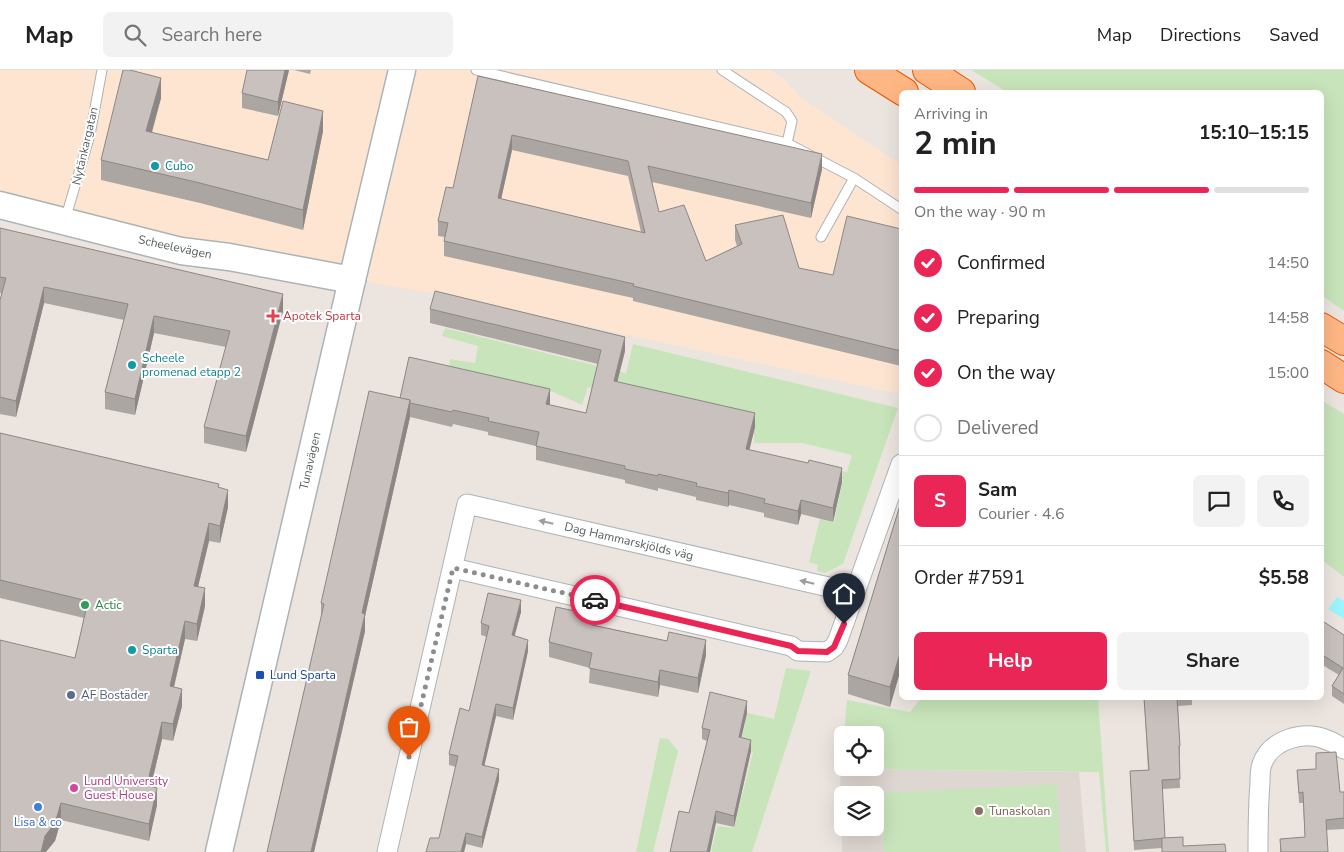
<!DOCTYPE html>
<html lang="en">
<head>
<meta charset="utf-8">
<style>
	body { margin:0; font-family:"Nunito Sans",sans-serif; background:#f2f2f2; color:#222; height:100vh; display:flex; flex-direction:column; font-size:19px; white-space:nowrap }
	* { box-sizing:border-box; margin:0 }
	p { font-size:16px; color:#767676 }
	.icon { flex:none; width:28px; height:28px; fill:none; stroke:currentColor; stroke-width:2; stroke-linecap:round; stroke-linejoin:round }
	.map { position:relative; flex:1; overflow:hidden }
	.sheet { position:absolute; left:899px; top:20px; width:425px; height:610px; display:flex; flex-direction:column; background:#fff; border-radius:8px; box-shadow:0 5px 20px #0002 }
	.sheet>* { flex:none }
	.tools { position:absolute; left:834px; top:656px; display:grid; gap:10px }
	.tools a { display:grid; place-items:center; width:50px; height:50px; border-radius:8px; background:#fff; box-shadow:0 5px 20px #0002; font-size:25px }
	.pin { position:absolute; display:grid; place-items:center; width:42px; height:42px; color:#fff; margin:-51px -21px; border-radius:50% 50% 50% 0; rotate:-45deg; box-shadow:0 0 5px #0007 }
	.pin .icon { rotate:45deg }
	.courier { position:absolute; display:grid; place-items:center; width:50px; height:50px; margin:-25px; border:4px solid #ea2657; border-radius:50%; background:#fff; color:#222; box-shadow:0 1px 6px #0007 }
	.head em { font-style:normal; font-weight:700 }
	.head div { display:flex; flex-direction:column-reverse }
	.head { display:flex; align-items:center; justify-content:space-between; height:85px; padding:0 15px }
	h1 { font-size:32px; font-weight:700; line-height:38px }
	.bar { display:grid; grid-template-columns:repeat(4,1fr); gap:8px 5px; align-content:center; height:60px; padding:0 15px }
	.bar i { height:6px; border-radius:4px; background:#e0e0e0 }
	.bar .on { background:#ea2657 }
	.bar p { grid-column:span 4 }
	.line { display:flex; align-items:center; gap:12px; padding:0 15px; border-top:1px solid #e0e0e0 }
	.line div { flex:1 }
	.round { display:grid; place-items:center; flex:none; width:52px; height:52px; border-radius:8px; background:#f2f2f2 }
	ol { padding:0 15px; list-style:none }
	li { display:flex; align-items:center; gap:15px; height:55px }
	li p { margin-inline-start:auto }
	li .icon { padding:5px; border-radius:50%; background:#ea2657; color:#fff; stroke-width:4 }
	li:last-child { color:#767676 }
	li i { width:28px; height:28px; border:2px solid #e0e0e0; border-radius:50% }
	.cta { display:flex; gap:10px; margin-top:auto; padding:10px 15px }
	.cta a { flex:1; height:58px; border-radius:8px; background:#ea2657; color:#fff; font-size:20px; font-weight:700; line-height:58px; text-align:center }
	.cta a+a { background:#f2f2f2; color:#222 }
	header { display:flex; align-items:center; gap:30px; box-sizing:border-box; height:70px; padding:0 25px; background:#fff; border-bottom:1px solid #e0e0e0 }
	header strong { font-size:24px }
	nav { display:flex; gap:28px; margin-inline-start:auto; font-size:18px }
	.search { width:350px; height:45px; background:#f2f2f2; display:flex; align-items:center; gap:12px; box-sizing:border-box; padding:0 18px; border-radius:8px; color:#767676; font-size:19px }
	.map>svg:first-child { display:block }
</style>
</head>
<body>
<header>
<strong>Map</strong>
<div class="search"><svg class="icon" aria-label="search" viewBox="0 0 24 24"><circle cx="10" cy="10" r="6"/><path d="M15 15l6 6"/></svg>Search here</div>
<nav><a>Map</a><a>Directions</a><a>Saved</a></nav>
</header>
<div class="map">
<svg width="1344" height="782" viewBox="0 0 1344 782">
	<rect width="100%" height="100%" fill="#ece5df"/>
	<polygon fill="#fee5d2" points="0,0 770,0 785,10 800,27 901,95 901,324 439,224 352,210 0,135"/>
	<path fill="#ded6d0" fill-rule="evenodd" d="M840,699L1079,702L1086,782H842ZM842,725H875V758H842Z"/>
	<g fill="#c8e4ba">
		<polygon points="971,0 1344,0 1344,241 1321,225 1321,22 1007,22"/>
		<polygon points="445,258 626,303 633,274 898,338 843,494 825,503 817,501 818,495 809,492 820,449 834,453 843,409 807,401 793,390 847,402 852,385 802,373 754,373 754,352 637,329 588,317 582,335 553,322 527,318 449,297 450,289 475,293 478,276 442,266"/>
		<polygon points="1321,330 1344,344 1344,507 1321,489"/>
		<polygon points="786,598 811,601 752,782 711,782 717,756 734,758 753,682 740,678 747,643 774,649"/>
		<polygon points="921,628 1098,628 1109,782 1106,782 1099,702 840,699 842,678 842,698 875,698 875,665 844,665 847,630 910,642"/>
		<polygon points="660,668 668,669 678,681 653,782 636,782"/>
		<polygon points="1057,714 1060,782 884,782 881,723"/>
	</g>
	<polygon fill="#9cf4ff" points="1337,527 1344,531 1344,549 1328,539"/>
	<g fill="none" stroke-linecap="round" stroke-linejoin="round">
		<g stroke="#adb3b6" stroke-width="11">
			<g id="lane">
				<polyline points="476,0 787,73"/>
				<polyline points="722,0 786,42 792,51 787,73 854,108 821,167"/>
				<polyline points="854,108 901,139"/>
				<polyline points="65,150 90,65 102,0"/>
			</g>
		</g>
		<g stroke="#adb3b6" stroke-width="21">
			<g id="street">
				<polyline points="453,498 791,576 798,581 827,582 834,577 838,570 901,394"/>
				<polyline points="387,782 467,434 855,523"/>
				<path d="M1258,782C1258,759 1258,736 1260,713C1260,707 1260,699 1262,694C1271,669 1304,660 1327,670C1333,672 1339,676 1344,679"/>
			</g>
		</g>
		<g stroke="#acb3b6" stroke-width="29">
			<g id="secondary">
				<polyline points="0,135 181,181 229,187 352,210"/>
				<polyline points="219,782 352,210 402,0"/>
			</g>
		</g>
		<g stroke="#eb5500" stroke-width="30">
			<g id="highway">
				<polyline points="869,0 904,22"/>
				<polyline points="927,0 961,22"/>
				<polyline points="1321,257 1344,271"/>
				<polyline points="1321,294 1344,309"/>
			</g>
		</g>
		<use href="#lane" stroke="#fff" stroke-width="9"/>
		<use href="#street" stroke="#fff" stroke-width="19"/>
		<use href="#secondary" stroke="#fff" stroke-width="26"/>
		<use href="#highway" stroke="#feb784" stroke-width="28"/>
	</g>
	<g fill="#aca6a3" fill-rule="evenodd">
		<polygon points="289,0 278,46 242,38 242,23"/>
		<polygon points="294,0 311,0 310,4"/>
		<path d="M478,6L822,99L811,148L652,112L659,142L706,191L737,176L735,170V155L799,198L833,205L901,159V296L633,231V228L444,186V171L445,167L438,166V151L453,118ZM512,80L628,106L641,162L501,129Z"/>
		<polygon points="161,28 152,63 268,90 323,61 303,160 200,133 101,110 101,90"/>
		<polygon points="0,158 283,241 246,382 204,373 204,357 226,277 154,263 135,345 105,339 105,322 124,250 44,233 16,347 0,344 0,230 2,224 0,223"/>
		<polygon points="430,239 625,281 617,312 755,357 749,380 842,412 833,452 801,444 798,455 764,447 764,443 729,435 728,437 696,430 696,427 658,418 658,421 625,413 625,410 536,390 536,376 488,365 488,362 453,354 452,357 410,347 365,546 365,561 314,782 267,782 321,548 321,533 400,328 550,333 549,335 586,343 598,294 430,253"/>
		<polygon points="0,363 219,417 228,437 220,473 209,471 198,517 205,536 197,571 185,569 174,617 182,636 173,671 162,669 151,716 157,735 149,771 61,750 55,771 75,588 84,548 0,528"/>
		<polygon points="901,432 890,637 848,624 848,605"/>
		<polygon points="521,542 514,566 528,581 513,650 496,646 484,695 499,710 482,778 466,774 464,782 426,782 439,768 456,697 449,695 449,684 469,641 487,567 481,565 481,553"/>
		<polygon points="1321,550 1344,565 1344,634 1332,626 1332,616 1339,605 1321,594"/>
		<polygon points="594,555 667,571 706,585 698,623 660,615 658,627 589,613 590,598 549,587 549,572"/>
		<polygon points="1144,628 1192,628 1192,635 1178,636 1180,676 1180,685 1179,685 1180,718 1162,719 1162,778 1134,780 1130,701 1148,700"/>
		<polygon points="747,643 741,667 751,681 734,757 716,753 689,743 707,671 702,669 702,658"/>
		<polygon points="1297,700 1340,722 1344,722 1344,759 1326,760 1328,782 1280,782 1280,769 1305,767 1303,733 1299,733"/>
	</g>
	<g fill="#8c8785">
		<polygon points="285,0 289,0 278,46 278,32"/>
		<polygon points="161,8 161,28 146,82 146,61"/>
		<polygon points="323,41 323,61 303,160 303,140"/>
		<polygon points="512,65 512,80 498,143 498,128"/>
		<polygon points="822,84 822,99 811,148 811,133"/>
		<polygon points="44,217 44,233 16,347 16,331"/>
		<polygon points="283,224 283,241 246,382 246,366"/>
		<polygon points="154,246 154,263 135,345 135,329"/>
		<polygon points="625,267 625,281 614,325 614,311"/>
		<polygon points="550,319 550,333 546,348 546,334"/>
		<polygon points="410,330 410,347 365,546 365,561 314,782 311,782 362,543"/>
		<polygon points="755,343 755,357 746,394 746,379"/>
		<polygon points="842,398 842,412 833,452 833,438"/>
		<polygon points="228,420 228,437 220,473 220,456"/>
		<polygon points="729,420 729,435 728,437 728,423"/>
		<polygon points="801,430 801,444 798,455 798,441"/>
		<polygon points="209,453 209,471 194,533 194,516"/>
		<polygon points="205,518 205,536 197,571 197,554"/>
		<polygon points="521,530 521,542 512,576 512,565"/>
		<polygon points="185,551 185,569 170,633 170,616"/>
		<polygon points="528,570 528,581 513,650 513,638"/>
		<polygon points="706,570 706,585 698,623 698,608"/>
		<polygon points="901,580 901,599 890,637 890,617"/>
		<polygon points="660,600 660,615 658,627 658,612"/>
		<polygon points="182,619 182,636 173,671 173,654"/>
		<polygon points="747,631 747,643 739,678 739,667"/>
		<polygon points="496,634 496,646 482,706 482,695"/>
		<polygon points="162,652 162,669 147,733 147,715"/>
		<polygon points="751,670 751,681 734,757 734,746"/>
		<polygon points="499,699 499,710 482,778 482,767"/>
		<polygon points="157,718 157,735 149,771 149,754"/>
		<polygon points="61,733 61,750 55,771 46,782 41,782 45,766"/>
		<polygon points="716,741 716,753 710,782 707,782"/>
		<polygon points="466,763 466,774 464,782 461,782"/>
	</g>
	<g fill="#c8c1be" stroke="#8c8785" fill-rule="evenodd">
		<polygon points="123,0 130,0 161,8 146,61 268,90 283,31 323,41 303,140 200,113 101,90"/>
		<polygon points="247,0 285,0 278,32 242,23"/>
		<path d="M478,6L822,84L811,133L648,96L659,142L684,135L706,191L742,174L735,155L783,145L799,198L833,205L847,146L901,159V281L633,216L634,214L444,171L448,153L438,151L446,117L453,118ZM512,65L628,91L645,163L498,128Z"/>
		<polygon points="0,158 283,224 246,366 204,357 230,261 154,246 135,329 105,322 128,234 44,217 16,331 0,327 0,230 6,208 0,207"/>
		<polygon points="435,221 625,267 614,311 755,343 746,379 808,393 809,390 842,398 833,438 801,430 798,441 764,433 765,429 729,420 728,423 696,416 697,413 658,404 658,406 625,399 625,396 536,376 539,362 488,351 489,348 453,340 452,342 410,333 410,330 400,328 409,287 550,319 546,334 586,343 601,280 430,239"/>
		<polygon points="369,321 410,330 362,543 365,544 311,782 267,782 324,534 321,533"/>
		<polygon points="0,363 219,414 218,417 228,420 220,456 209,453 194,516 205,518 197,554 185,551 170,616 182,619 173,654 162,652 147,715 157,718 149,754 61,733 55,753 45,766 41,782 0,782 0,570 75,588 88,531 0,510"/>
		<polygon points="901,432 901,580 890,617 848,605"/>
		<polygon points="488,523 521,530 512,565 528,570 513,638 496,634 482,695 499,699 482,767 466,763 461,782 426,782 430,768 439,768 458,686 449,684 460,638 469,641 489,556 481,553"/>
		<polygon points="556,537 594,545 592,555 667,571 669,562 706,570 698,608 660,600 658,612 589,598 592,583 549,572"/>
		<polygon points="1321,550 1344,565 1344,624 1332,616 1343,598 1321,584"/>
		<polygon points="710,622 747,631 739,667 751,670 734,746 716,741 707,782 670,782 679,741 689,743 710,660 702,658"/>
		<polygon points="1144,628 1177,628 1180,676 1179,676 1180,709 1162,710 1165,768 1134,771 1130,701 1149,700"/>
		<polygon points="1336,682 1340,722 1344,722 1344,748 1326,750 1328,782 1281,782 1280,769 1305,767 1303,722 1299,723 1297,700 1316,699 1316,683"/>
		<polygon points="1183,767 1183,776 1225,774 1226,782 1162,782 1162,768"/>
	</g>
	<defs><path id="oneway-solid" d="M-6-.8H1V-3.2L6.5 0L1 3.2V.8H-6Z" transform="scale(1.25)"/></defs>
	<g fill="#9b9fa0">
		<use href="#oneway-solid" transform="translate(546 452) rotate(-167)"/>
		<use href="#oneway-solid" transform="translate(807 512) rotate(-167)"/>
	</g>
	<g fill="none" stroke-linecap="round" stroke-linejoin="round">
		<polyline stroke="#8c8e8d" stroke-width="5" stroke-dasharray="0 9" points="409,687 453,498 595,530"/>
		<polyline stroke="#ea2657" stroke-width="6" points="595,530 791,576 798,581 827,582 834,577 844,554"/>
	</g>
	<g fill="#0f9aa8" stroke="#fff" stroke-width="2">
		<circle cx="155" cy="96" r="5"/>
		<circle cx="132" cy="295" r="5"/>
		<circle cx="132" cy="580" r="5"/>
	</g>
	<path fill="#e0444e" stroke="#fff" stroke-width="2" d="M270.5 238.5h5v5h5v5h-5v5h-5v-5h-5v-5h5z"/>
	<circle fill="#2e9e5b" stroke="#fff" stroke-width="2" cx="85" cy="535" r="5"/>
	<rect fill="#1a4fb4" stroke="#fff" stroke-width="2" x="255" y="600" width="10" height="10" rx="2.5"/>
	<circle fill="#5c6f8a" stroke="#fff" stroke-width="2" cx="71" cy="625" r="5"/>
	<circle fill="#d1479c" stroke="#fff" stroke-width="2" cx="74" cy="718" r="5"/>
	<circle fill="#3f7fe0" stroke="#fff" stroke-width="2" cx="38" cy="737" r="5"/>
	<circle fill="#8d6e63" stroke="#fff" stroke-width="2" cx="979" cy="741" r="5"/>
	<g text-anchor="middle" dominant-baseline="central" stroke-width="4" stroke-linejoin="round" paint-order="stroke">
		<g font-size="12" fill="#585f61" stroke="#fff">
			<text transform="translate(85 76) rotate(-77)">Nytänkargatan</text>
			<text transform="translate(175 177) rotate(12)">Scheelevägen</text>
			<text transform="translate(310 391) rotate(-77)">Tunavägen</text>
			<text transform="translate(629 471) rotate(13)">Dag Hammarskjölds väg</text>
		</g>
		<g font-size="12" fill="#0d838f" stroke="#fff" text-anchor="start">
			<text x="165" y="96">Cubo</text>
			<text x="142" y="288">Scheele<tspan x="142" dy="14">promenad etapp 2</tspan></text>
			<text x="142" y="580">Sparta</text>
		</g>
		<g font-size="12" fill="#be3a42" stroke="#fff" text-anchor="start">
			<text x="283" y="246">Apotek Sparta</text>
		</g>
		<g font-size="12" fill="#27864d" stroke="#fff" text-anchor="start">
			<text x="95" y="535">Actic</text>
		</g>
		<g font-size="12" fill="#164399" stroke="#fff" text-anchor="start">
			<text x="270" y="605">Lund Sparta</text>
		</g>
		<g font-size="12" fill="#4e5e75" stroke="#fff" text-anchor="start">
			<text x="81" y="625">AF Bostäder</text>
		</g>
		<g font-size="12" fill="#b23c85" stroke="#fff" text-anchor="start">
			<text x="84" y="711">Lund University<tspan x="84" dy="14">Guest House</tspan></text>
		</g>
		<g font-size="12" fill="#785e54" stroke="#fff" text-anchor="start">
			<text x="989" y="741">Tunaskolan</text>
		</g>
		<g font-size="12" fill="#366cbe" stroke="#fff">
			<text x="38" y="752">Lisa &amp; co</text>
		</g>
	</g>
</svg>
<div class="tools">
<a><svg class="icon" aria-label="locate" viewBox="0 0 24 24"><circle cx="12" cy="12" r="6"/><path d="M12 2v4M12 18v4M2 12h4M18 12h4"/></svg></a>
<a><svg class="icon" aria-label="layers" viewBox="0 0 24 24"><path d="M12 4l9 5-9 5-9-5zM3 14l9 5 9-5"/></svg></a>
</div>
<div class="pin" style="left:409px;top:687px;background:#ea580c"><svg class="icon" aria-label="bag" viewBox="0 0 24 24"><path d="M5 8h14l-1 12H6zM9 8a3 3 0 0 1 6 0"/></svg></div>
<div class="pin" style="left:844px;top:554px;background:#1f2937"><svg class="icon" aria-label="home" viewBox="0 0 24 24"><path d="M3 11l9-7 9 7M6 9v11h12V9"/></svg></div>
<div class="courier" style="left:595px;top:530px"><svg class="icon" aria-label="car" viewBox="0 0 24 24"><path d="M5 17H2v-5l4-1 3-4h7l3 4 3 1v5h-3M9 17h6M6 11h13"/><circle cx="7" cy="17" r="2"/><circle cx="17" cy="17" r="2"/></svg></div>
<section class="sheet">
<div class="head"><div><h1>2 min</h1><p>Arriving in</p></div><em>15:10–15:15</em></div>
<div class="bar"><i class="on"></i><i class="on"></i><i class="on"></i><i></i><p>On the way · 90 m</p></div>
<ol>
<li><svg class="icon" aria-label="check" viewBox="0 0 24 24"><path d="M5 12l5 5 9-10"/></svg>Confirmed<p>14:50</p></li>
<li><svg class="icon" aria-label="check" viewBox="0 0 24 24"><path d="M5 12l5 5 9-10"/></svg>Preparing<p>14:58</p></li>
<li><svg class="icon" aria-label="check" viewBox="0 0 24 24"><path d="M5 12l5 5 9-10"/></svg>On the way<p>15:00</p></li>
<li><i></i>Delivered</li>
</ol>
<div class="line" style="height:90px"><b class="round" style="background:#ea2657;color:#fff">S</b><div><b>Sam</b><p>Courier · 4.6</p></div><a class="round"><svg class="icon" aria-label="chat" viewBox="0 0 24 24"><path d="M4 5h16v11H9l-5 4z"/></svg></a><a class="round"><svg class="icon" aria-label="phone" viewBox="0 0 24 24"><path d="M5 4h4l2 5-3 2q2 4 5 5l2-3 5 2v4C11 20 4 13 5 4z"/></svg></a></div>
<div class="line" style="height:65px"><div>Order #7591</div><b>$5.58</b></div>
<div class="cta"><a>Help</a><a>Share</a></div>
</section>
</div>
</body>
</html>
